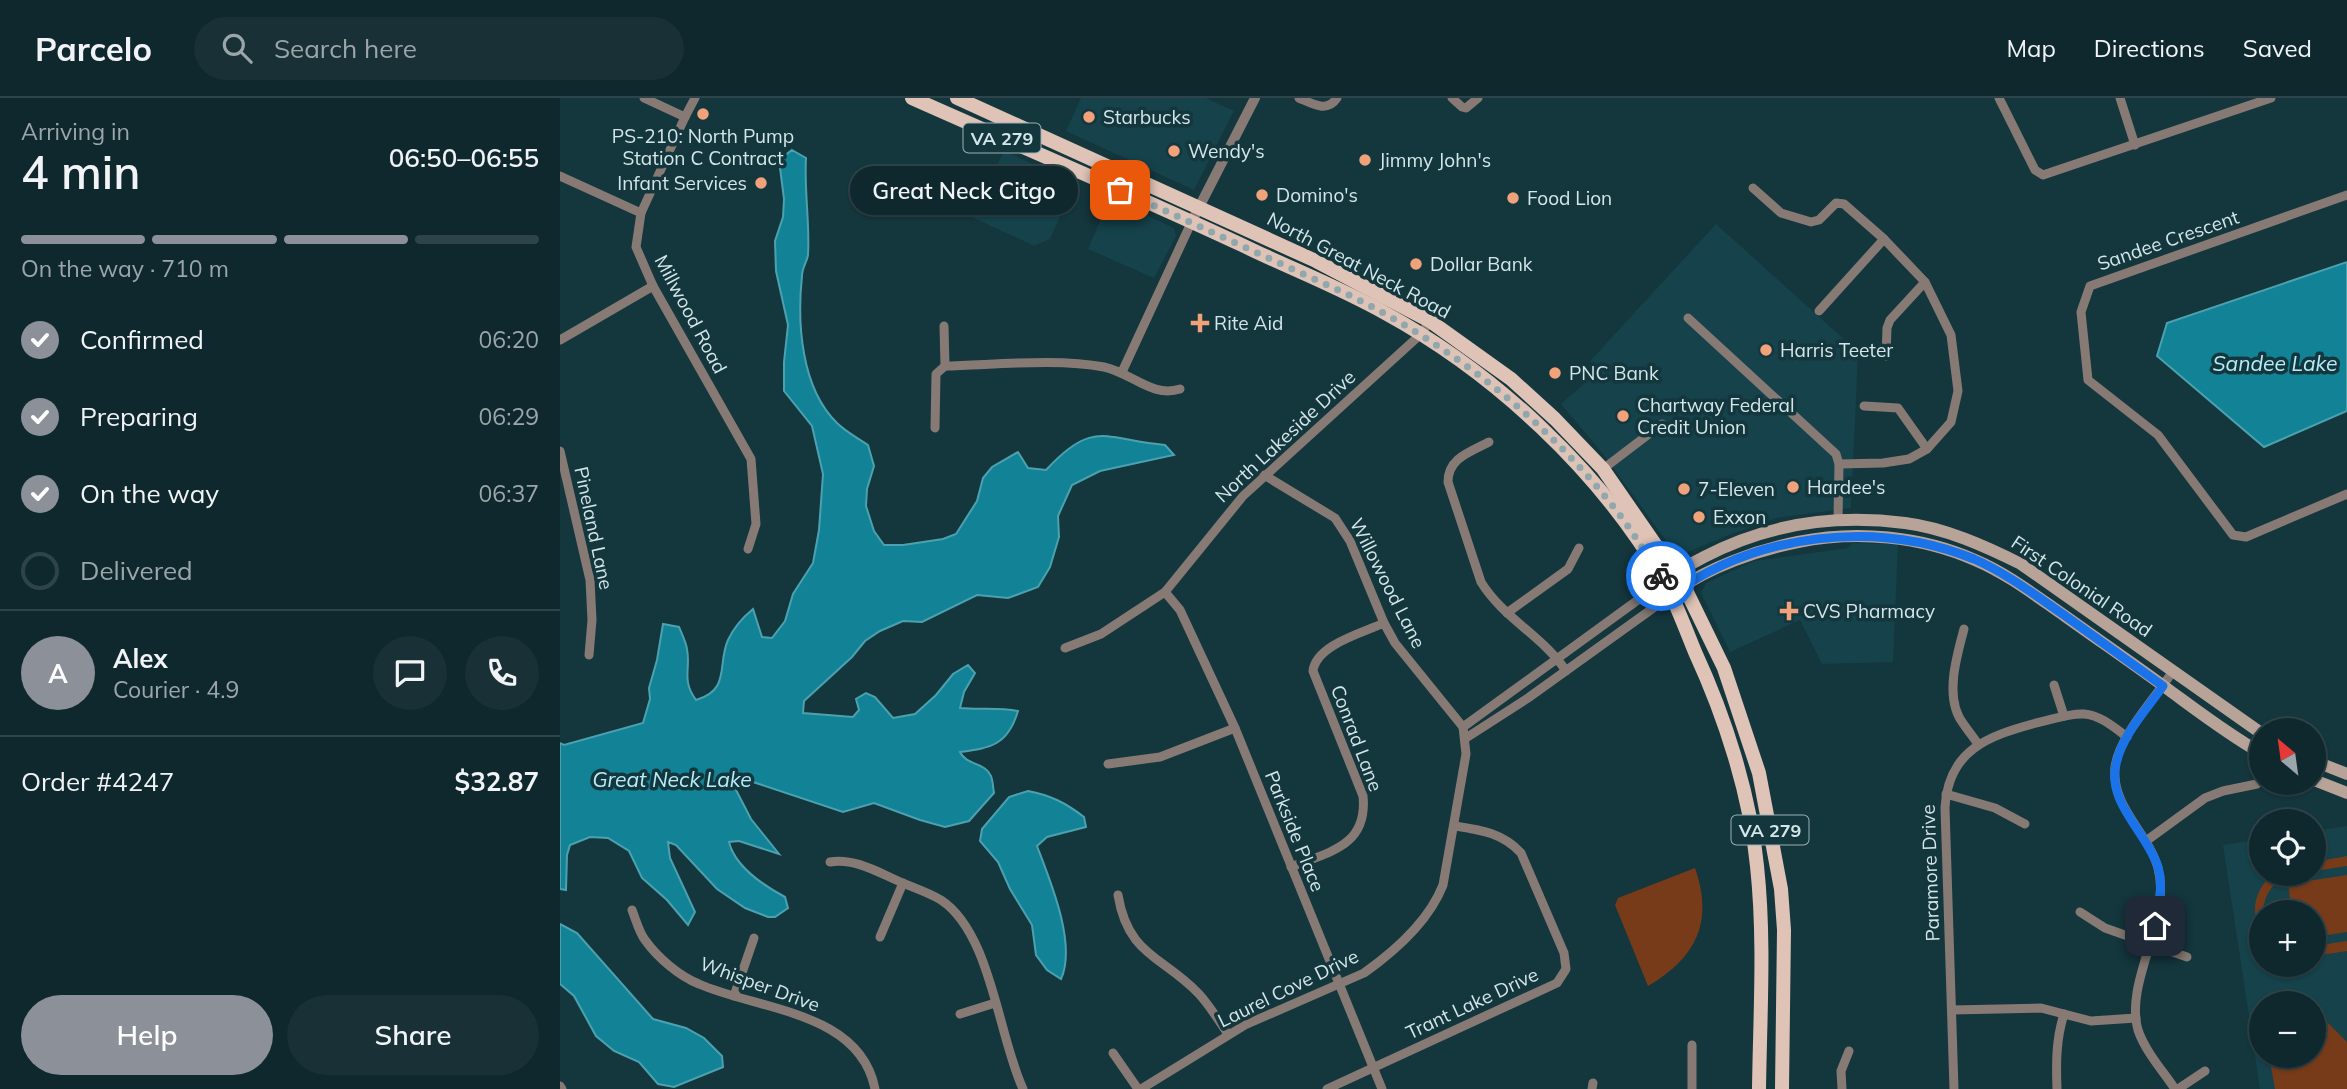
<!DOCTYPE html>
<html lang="en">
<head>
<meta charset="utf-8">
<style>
	body { margin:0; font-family:Mulish,sans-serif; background:#183036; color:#f1f3f6; height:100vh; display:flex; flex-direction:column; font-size:26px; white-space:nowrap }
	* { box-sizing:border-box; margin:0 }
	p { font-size:23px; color:#9ba6aa }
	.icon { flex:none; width:38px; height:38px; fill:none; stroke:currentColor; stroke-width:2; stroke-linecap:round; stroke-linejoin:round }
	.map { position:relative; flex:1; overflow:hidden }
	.drawer { display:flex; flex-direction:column; background:#0f282e; width:560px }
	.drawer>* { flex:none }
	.needle { width:46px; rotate:331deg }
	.fabs { position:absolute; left:1689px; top:620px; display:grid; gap:14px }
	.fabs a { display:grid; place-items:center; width:77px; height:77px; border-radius:50%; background:#0f282e; box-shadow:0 2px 5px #0004,0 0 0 2px #2f444a; font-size:35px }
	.pin { position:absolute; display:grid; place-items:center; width:60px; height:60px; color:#fff; margin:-30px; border-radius:14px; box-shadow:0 4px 10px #0006 }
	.courier { position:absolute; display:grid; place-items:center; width:70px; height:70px; margin:-35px; border:5px solid #1a73e8; border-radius:50%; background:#fff; color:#222; box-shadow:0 2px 9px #0007 }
	.bubble { position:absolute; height:49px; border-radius:24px; background:#0f282e; box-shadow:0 2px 5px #0004,0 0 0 2px #2f444a; font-size:23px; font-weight:600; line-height:49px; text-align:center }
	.summary em { font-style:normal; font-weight:600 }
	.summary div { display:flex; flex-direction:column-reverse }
	.summary { display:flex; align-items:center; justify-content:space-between; height:119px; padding:0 21px }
	h1 { font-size:46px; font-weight:600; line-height:52px }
	.bar { display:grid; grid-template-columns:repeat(4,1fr); gap:10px 7px; align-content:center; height:84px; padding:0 21px }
	.bar i { height:9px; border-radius:5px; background:#2f444a }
	.bar .on { background:#8c9099 }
	.bar p { grid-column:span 4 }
	.line { display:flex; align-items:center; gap:18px; padding:0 21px; border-top:2px solid #2f444a }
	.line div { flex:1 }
	.round { display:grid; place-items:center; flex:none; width:74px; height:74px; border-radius:37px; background:#183036 }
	ol { padding:0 21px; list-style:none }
	li { display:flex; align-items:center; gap:21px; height:77px }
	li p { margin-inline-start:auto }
	li .icon { padding:7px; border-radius:50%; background:#8c9099; color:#fff; stroke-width:4 }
	li:last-child { color:#9ba6aa }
	li i { width:38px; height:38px; border:4px solid #2f444a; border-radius:50% }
	.button { display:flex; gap:14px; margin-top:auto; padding:14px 21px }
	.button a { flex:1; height:80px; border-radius:42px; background:#8c9099; color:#fff; font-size:28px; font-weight:600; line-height:80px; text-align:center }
	.button a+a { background:#183036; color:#f1f3f6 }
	header { display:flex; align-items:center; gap:42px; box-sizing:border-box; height:98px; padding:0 35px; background:#0f282e; border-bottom:2px solid #2f444a }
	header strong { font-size:33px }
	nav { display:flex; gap:38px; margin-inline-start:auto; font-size:24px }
	.search { width:490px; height:63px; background:#183036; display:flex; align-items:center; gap:18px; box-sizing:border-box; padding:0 24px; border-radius:38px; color:#9ba6aa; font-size:26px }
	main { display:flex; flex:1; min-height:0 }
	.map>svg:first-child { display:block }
</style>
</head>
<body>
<header>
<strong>Parcelo</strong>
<div class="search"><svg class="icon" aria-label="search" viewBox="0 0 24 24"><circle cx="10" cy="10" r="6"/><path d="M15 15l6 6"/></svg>Search here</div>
<nav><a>Map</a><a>Directions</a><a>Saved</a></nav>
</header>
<main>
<section class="drawer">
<div class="summary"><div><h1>4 min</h1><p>Arriving in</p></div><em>06:50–06:55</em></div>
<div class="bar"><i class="on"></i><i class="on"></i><i class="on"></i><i></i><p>On the way · 710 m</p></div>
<ol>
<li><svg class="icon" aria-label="check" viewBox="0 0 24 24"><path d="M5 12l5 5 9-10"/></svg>Confirmed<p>06:20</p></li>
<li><svg class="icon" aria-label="check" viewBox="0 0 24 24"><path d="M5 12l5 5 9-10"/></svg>Preparing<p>06:29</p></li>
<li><svg class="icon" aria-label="check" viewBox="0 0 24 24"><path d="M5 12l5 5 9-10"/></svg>On the way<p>06:37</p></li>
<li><i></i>Delivered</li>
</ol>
<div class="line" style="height:126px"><b class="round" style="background:#8c9099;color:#fff">A</b><div><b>Alex</b><p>Courier · 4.9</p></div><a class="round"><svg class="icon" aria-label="chat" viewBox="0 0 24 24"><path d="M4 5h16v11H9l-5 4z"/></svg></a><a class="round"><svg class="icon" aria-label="phone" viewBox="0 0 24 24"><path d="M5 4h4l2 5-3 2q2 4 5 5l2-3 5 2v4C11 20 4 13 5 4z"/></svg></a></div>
<div class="line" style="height:91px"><div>Order #4247</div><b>$32.87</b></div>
<div class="button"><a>Help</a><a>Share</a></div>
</section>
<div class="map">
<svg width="1787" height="991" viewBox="0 0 1787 991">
	<rect width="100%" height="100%" fill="#14363d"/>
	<g fill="#15424b" fill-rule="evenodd">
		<polygon points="521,0 646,0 674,13 634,92 506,33"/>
		<polygon points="444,53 515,85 490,141 474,148 412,119"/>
		<polygon points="550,100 614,130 616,138 594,180 528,151"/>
		<polygon points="1156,126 1296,252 1298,258 1291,410 1217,420 1171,436 1126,455 1118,454 1110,448 1043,356 1001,306 1029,281 1031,262"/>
		<polygon points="1293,445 1338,446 1333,564 1262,566 1240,522 1170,554 1141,495 1146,485 1194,463 1288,450"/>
		<path d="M1787,728V991H1700L1663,747L1701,741V775H1754V733ZM1701,814H1754V866H1701ZM1701,905H1754V957H1701Z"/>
	</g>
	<g fill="#773b1a">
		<polygon points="1787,758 1787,768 1754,773 1754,764"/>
		<path d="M1135,770C1154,824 1136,860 1088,888L1055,807L1058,800Z"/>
		<path d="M1713,775H1735C1716,780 1704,794 1703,814H1701V837C1690,813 1694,793 1713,775Z"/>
		<polygon points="1787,777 1787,834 1754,839 1754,814 1732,814 1728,786"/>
		<polygon points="1787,843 1787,853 1754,858 1754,848"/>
		<polygon points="1754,922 1768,925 1787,944 1787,991 1715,991 1709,957 1754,957"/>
	</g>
	<g fill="#128396" stroke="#4ca1af" stroke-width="2">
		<path d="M232,52L246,60C244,92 250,125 248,157C247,164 242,170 242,178C237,225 241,290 277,325C286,334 298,340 308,347L314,368L307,391L306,408L314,433L324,447H343L383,441L396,436L417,403L423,380L432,369L458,354L468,370L486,372C534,320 545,342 605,347L614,357L540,373L512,387L498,418L499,439L490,469L478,489L448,500L417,497L362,524L343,523L320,533L305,543L292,559L244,603L243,615L293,619L299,612L296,601L306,595L315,599L333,620L355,616L376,597L393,576L408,567L415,575L404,594L400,610C420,612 438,609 458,613C448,647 431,650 400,654C406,667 426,665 431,678C433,683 433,690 434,695L409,723L385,729L360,722L314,705L283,714L181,680L175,690L191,721L219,756L179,743L169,744C175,769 203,787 225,799L228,810L215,819H208L185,810L157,791L116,747L108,744L110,760L135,814L128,827L107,802L82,780L69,753L48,740L30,739L10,747L7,757L6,792L0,791V645L4,647L83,625L90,601L89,590L97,562L103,526L119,529C122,536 126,544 127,551C131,572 121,581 136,602C171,592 157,566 168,542C174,529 182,520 193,511L202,539L212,540L225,523L233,496L253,465L259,432L263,376L252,328L224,293V264L228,227L216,173L215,143L223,119L224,101L219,62Z"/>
		<polygon points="1787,164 1787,313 1704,349 1597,258 1607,225"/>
		<path d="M468,693C490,697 506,705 524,719L526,729L487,739L477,748C490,782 517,846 501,881L487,872L476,857L472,827L450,791L438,764L420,743L422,731L449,699Z"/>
		<polygon points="0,826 17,835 93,921 126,930 144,940 162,958 163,969 114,989 98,986 79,964 54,953 36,938 14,898 0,886"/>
	</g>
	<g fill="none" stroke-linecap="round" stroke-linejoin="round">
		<g stroke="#877a74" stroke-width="9">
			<polyline points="84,0 125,19"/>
			<polyline points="135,0 125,19 81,115 76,149 93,188 191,361 196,426 188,451"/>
			<path d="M739,0C753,6 767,15 777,0"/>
			<polyline points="892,0 902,9 906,10 918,0"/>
			<polyline points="1439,0 1475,72 1483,77 1711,0"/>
			<polyline points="1560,0 1575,47"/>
			<polyline points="0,78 81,115"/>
			<polyline points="1193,90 1221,115 1251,124 1259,122 1276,105 1284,106 1324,141 1365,184 1391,237 1398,293 1391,324 1367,351 1349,361 1323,365 1279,366"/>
			<polyline points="1787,97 1530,188 1521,214 1528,282 1598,337 1673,437 1686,439 1787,396"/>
			<polyline points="1259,213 1324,141"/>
			<polyline points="1128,220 1276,356 1279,366 1278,421"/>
			<polyline points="384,228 385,268"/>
			<polyline points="0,242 93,188"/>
			<polyline points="1326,258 1327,230 1330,222 1365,184"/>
			<path d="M385,268C433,267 498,260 544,269C572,275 592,300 620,291"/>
			<polyline points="562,274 632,123"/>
			<polyline points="1304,308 1338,310 1367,351"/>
			<polyline points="375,330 376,276 385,268"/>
			<path d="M929,344C910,354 888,360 888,384L921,484C943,520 984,539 1006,573"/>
			<polyline points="0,353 30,482 32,522 29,557"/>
			<polyline points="1043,371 1102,326"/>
			<polyline points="605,494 620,512 675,630 822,991"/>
			<polyline points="947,515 1008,471 1019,450"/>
			<path d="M1404,531C1397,557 1386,594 1399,619C1404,628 1412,637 1418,646"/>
			<polyline points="505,550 541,536 605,494 683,398 861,236 870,223"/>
			<path d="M1613,573C1596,599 1559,638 1555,669C1551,709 1588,734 1598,770C1612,823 1564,883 1578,932C1585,953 1603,973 1615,991"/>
			<polyline points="1494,587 1504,618"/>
			<polyline points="903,629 1104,483"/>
			<polyline points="906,640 968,600 1110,498"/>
			<polyline points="548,666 600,659 675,630"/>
			<polyline points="1386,696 1435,710 1465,726"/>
			<polyline points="1586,743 1645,700 1663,693 1697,686"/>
			<path d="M270,764C293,760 316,773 336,782C351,789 368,794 381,802C431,835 438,937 463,991"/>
			<path d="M731,769C769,754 808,748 803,698L753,573C756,547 802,535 824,525"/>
			<path d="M558,797C568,858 603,858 639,896C650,908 659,923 668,936"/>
			<path d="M72,812C76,822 79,834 85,842C98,860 119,878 139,886C198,912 300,913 315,991"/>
			<polyline points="1520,814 1545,830 1627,859"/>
			<polyline points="320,839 343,785"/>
			<polyline points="174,898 194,840"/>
			<polyline points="1392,912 1481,910 1531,923 1576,920"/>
			<polyline points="400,916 435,905"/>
			<polyline points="553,955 578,991"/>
			<polyline points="0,988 2,991"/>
			<path d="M581,991L685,927L804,875C835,853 869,823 883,787L906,656L903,629L835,545L824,525L790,443L775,420L704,377"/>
			<path d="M767,991L997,885L1006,871L1004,855L961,755C943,735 921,732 895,728"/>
			<polyline points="1032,991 1033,985"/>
			<polyline points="1132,991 1132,947"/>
			<polyline points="1282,991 1281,973 1289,953"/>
			<path d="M1394,991L1385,710C1388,652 1428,638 1476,625C1491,622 1509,615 1524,616C1540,617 1555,630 1567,639"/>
			<path d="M1497,991C1496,965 1496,941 1504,916"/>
			<polyline points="1618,991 1645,973"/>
		</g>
		<polyline stroke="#877a74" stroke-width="10" points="632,123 695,0"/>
		<g stroke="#b8a399" stroke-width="12">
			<path d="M1107,481C1118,472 1131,466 1144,459C1207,426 1275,416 1345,425C1385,430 1425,448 1461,466L1701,635"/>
			<path d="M1116,493C1149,469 1198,452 1238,444C1296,432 1361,438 1415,462C1448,476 1476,498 1505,518C1540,543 1575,567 1609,592C1639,614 1669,637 1701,655"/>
			<polyline points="1754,663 1787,676"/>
			<polyline points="1754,682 1787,695"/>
		</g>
		<g stroke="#dec3b6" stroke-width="14">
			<path d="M352,0C462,49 573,96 682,147C729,170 779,189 825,215C935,275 1040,373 1103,481C1116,504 1125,530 1135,554C1165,619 1190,696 1197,768C1205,842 1200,917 1199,991"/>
			<polyline points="397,0 756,163 870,223 951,281 995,321 1043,371 1124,488 1164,570 1199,675 1221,791 1224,832 1222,991"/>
		</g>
	</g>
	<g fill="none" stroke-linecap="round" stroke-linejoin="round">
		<path stroke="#90a8ad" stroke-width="7" stroke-dasharray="0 12.6" d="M560,92L791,198C896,250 991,326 1062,420C1076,439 1088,459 1101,478"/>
		<path stroke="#1a73e8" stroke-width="9" d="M1101,478L1110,498C1196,435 1316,421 1414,461C1446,475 1475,497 1504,517C1537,541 1570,564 1603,588C1587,611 1562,637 1556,666C1547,706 1587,734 1598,769C1604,788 1598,808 1595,828"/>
	</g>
	<g fill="#f0a27a" stroke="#14363d" stroke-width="2.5">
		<circle cx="143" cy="16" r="7"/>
		<circle cx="529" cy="19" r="7"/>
		<circle cx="614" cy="53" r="7"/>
		<circle cx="805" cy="62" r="7"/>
		<circle cx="201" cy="85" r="7"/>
		<circle cx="702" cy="97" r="7"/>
		<circle cx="953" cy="100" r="7"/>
		<circle cx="856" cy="166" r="7"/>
		<path d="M636.5 214.5h7v7h7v7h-7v7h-7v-7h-7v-7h7z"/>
		<circle cx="1206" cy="252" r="7"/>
		<circle cx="995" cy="275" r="7"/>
		<circle cx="1063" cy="318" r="7"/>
		<circle cx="1233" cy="389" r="7"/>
		<circle cx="1124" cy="391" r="7"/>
		<circle cx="1139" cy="419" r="7"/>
		<path d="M1225.5 502.5h7v7h7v7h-7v7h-7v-7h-7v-7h7z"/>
	</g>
	<g text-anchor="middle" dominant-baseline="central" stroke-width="7" stroke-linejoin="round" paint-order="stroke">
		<g fill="#14363d" stroke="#9ab1b6" stroke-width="2">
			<rect x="403.5" y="25.5" width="77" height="29" rx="5"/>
			<rect x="1171.5" y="717.5" width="77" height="29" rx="5"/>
		</g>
		<g font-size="18" font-weight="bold" fill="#d3e6ea">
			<text x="442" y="40">VA 279</text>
			<text x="1210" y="732">VA 279</text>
		</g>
		<g font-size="19" fill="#d3e6ea" stroke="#14363d" text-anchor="start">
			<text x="543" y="19">Starbucks</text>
			<text x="143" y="38" text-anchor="middle">PS-210: North Pump<tspan x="143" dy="22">Station C Contract</tspan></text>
			<text x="628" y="53">Wendy's</text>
			<text x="819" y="62">Jimmy John's</text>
			<text x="187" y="85" text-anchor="end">Infant Services</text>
			<text x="716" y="97">Domino's</text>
			<text x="967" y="100">Food Lion</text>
			<text x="870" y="166">Dollar Bank</text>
			<text x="654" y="225">Rite Aid</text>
			<text x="1220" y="252">Harris Teeter</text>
			<text x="1009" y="275">PNC Bank</text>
			<text x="1077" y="307">Chartway Federal<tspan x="1077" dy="22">Credit Union</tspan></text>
			<text x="1247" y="389">Hardee's</text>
			<text x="1138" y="391">7-Eleven</text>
			<text x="1153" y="419">Exxon</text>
			<text x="1243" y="513">CVS Pharmacy</text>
		</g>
		<g font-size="19" fill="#d3e6ea" stroke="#14363d">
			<text transform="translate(1608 142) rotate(-19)">Sandee Crescent</text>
			<text transform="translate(799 167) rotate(28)">North Great Neck Road</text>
			<text transform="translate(131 216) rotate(62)">Millwood Road</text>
			<text transform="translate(725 338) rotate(-43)">North Lakeside Drive</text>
			<text transform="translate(34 430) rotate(78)">Pineland Lane</text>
			<text transform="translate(828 485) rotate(63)">Willowood Lane</text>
			<text transform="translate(1522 488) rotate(34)">First Colonial Road</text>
			<text transform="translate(797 640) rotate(69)">Conrad Lane</text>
			<text transform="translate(735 733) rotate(68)">Parkside Place</text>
			<text transform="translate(1370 775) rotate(-92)">Paramore Drive</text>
			<text transform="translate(200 886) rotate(20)">Whisper Drive</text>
			<text transform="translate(728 890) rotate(-26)">Laurel Cove Drive</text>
			<text transform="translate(912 905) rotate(-25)">Trant Lake Drive</text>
		</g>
		<g font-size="21" font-style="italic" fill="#b5edfa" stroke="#14363d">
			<text x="1715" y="265">Sandee Lake</text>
			<text x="112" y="681">Great Neck Lake</text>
		</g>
	</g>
</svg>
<div class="fabs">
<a><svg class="needle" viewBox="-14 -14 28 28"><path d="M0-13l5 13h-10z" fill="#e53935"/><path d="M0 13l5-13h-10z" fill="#9ba6aa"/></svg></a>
<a><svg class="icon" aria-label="locate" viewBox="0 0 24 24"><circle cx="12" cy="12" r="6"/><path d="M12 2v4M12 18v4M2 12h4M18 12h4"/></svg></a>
<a>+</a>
<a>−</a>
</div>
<div class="pin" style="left:560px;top:92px;background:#ea580c"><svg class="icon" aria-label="bag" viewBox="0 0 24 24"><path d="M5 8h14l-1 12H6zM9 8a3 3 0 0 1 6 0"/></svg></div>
<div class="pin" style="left:1595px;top:828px;background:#1f2937"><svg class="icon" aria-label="home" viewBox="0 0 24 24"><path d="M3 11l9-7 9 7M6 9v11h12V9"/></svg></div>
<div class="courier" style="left:1101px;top:478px"><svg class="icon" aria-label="bike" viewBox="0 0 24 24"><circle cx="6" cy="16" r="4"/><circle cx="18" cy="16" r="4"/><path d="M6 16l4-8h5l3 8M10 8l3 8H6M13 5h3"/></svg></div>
<div class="bubble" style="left:290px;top:68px;width:228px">Great Neck Citgo</div>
</div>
</main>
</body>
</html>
